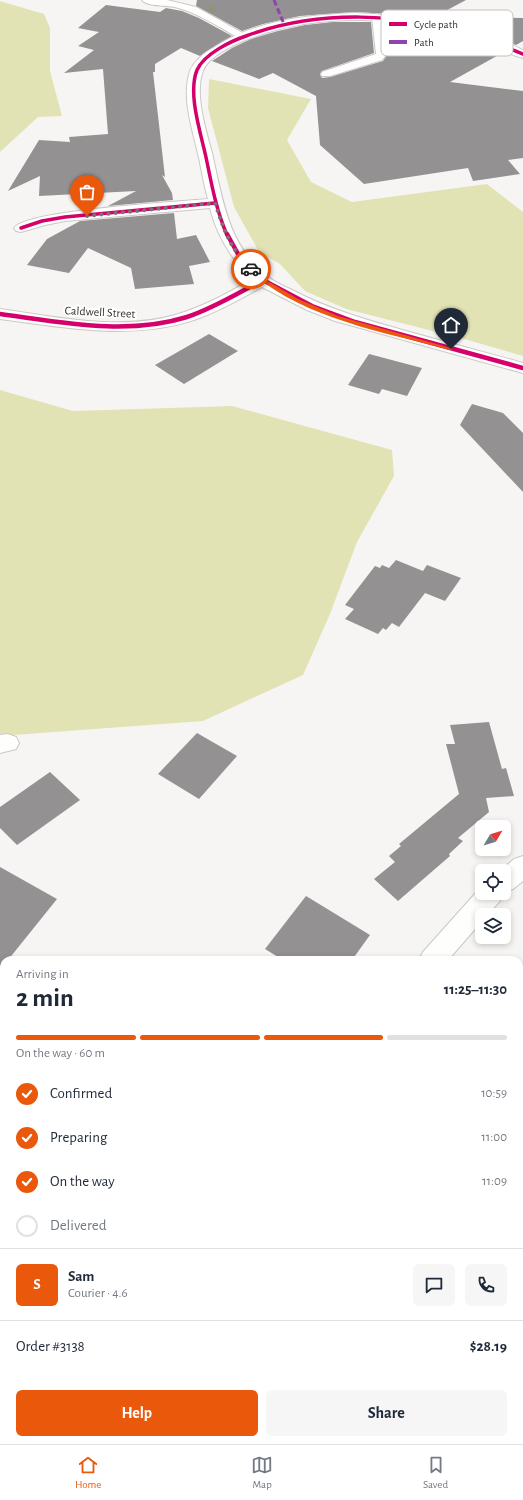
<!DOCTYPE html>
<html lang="en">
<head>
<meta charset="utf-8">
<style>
	body { margin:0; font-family:"Alegreya Sans",sans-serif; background:#f6f6f7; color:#1f2937; height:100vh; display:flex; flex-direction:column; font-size:15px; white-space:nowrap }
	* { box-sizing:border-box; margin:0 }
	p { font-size:13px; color:#747a83 }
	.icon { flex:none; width:22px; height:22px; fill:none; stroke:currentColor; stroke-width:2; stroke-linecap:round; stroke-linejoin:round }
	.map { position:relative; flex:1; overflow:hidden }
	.sheet { position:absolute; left:0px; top:956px; width:523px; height:488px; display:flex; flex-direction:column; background:#fff; border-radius:12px 12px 0 0; box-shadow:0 2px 6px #0003 }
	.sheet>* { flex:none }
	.needle { width:26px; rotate:52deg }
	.buttons { position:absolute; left:475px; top:820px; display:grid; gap:8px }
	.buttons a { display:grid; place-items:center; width:36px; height:36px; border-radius:6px; background:#fff; box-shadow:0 2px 6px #0003; font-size:20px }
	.pin { position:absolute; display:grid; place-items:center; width:34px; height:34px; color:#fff; margin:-41px -17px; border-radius:50% 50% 50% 0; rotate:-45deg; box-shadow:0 0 4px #0007 }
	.pin .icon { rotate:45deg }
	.courier { position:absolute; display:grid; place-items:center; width:40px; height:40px; margin:-20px; border:3px solid #ea580c; border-radius:50%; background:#fff; color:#222; box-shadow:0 1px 5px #0007 }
	.summary em { font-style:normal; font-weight:700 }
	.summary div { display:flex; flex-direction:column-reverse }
	.summary { display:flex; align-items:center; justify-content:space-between; height:68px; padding:0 16px }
	h1 { font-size:26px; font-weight:700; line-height:30px }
	.bar { display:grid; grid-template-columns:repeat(4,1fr); gap:6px 4px; align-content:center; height:48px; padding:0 16px }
	.bar i { height:5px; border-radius:3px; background:#e0e1e3 }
	.bar .active { background:#ea580c }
	.bar p { grid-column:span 4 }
	.line { display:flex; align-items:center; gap:10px; padding:0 16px; border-top:1px solid #e0e1e3 }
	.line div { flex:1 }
	.round { display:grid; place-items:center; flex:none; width:42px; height:42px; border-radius:6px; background:#f6f6f7 }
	ol { padding:0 16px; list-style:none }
	li { display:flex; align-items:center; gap:12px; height:44px }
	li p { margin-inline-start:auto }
	li .icon { padding:4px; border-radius:50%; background:#ea580c; color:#fff; stroke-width:4 }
	li:last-child { color:#747a83 }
	li i { width:22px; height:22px; border:2px solid #e0e1e3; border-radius:50% }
	.action { display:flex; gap:8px; margin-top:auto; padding:8px 16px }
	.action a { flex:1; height:46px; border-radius:6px; background:#ea580c; color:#fff; font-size:16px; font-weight:700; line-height:46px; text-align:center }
	.action a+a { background:#f6f6f7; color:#1f2937 }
	.dock { display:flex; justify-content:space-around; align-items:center; height:56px; border-top:1px solid #e0e1e3; background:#fff; font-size:11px; color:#747a83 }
	.dock a { display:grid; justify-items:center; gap:2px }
	.dock .active { color:#ea580c }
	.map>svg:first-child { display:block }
</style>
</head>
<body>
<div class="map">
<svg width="523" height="1444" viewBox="0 0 523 1444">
	<rect width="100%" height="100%" fill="#f7f5f3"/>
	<g fill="#e2e3b4">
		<polygon points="0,1 44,14 50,28 50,71 62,116 38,117 0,152"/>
		<polygon points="209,79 311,99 287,140 311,182 352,202 487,184 523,212 523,356 468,340 346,309 305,291 280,264 259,252 234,207 208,108"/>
		<polygon points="0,390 73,411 232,406 392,450 394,476 357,542 330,614 303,675 203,721 0,736"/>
	</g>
	<g fill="#939192">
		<polygon points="197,0 466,0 436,16 523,18 523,41 516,45 480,31 434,20 403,15 356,12 300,16 263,24 242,31 196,6"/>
		<polygon points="106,5 160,12 166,8 182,11 199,18 232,36 200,56 181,48 155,64 155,72 153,72 165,177 162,175 172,193 173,200 108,206 136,191 39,196 40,176 8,191 39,140 70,142 69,137 108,134 103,69 64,73 94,50 78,46 99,32 78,28"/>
		<polygon points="333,22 371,22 374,53 322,71 320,75 322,78 330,77 383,61 387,55 384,23 417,27 445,32 478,42 504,52 450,82 523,91 523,158 508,160 520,174 473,181 468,168 364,184 320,145 316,96 273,73 259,79 212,61 232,48 251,39 278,31 305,25"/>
		<polygon points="174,213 177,239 196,235 210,262 189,266 194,284 135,289 131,268 88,248 69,273 27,265 47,239 80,221"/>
		<polygon points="209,334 238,351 184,384 155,365"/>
		<polygon points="369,354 422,368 407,396 382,389 379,394 348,385"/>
		<polygon points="472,404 503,413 523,433 523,492 460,425"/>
		<polygon points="396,560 423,571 427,565 461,578 445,601 425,593 399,627 392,623 386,630 383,628 378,634 345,619 354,609 345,605 375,566 380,568 382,565 389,568"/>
		<polygon points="489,722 502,769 506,768 514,796 486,798 489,812 458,838 463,841 449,854 450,856 398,901 374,879 395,862 389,856 401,846 399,844 459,794 446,744 455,744 450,725"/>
		<polygon points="197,733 237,756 199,799 158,774"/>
		<polygon points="50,772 80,800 17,845 0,828 0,807"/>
		<polygon points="0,867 57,899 8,960 4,960 4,965 0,970"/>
		<polygon points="306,896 370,935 352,960 283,960 265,949"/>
	</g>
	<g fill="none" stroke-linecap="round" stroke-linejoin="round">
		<g stroke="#cac9c8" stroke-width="2">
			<g id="lane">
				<path d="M142,0H167L196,7L248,36L243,39L239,38C219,27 198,13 175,7C166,5 148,7 142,0Z"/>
				<polygon points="377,14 382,17 386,55 382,60 330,76 322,76 321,74 322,72 376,54 372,17"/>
			</g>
		</g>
		<g stroke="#cac9c8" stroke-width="2">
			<g id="street">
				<path d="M356,13C398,15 439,20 480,32C495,37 509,44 523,50V58C505,53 490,43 472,38C402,16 320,12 251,38C237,43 208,56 203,71C194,94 206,130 212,153C222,197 228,246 267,276C274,282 284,286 292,290C328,309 367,320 406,331C445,342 484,352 523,363V373L335,321L307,310L262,287C240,299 218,312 194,320C130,341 64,327 0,319V309C57,317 119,331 175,315C203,307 228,293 252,279C232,260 217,236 210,208L65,221L45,225L21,232L16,231L14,228C26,210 179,202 208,199C204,186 202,172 199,158C193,131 181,98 190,71C194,61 204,53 213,48C255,20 307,15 356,13Z"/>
				<polygon points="8,734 16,737 19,743 16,749 0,753 0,735"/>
				<polygon points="523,856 523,881 513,889 504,893 504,871 500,871 514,859"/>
				<polygon points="482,886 482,893 503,893 500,901 487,915 482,915 482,921 448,960 419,960 423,952"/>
				<polygon points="4,1329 4,1361 0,1362 0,1330"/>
			</g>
		</g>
		<use href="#lane" fill="#fefefd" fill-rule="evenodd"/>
		<use href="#street" fill="#fefefd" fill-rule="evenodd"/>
		<polyline stroke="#8e44ad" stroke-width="3" stroke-dasharray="6 3" stroke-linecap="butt" points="274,0 284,24"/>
		<g stroke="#fff" stroke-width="5">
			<g id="cycleway-far1">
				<polyline points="21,228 42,221 65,217 215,203"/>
				<path d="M227,235C217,212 212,187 207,162C202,136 187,95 197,70C204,54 231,41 246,36C319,9 401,13 475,35C492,40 507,48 523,54"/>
			</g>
		</g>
		<g stroke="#fff" stroke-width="6">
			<g id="cycleway">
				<polyline points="227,234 238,254 261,279 312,306 355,322 523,368"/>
				<path d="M0,314C61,322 126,336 187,317C214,308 238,293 263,280"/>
			</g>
		</g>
		<use href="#cycleway-far1" stroke="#d6006c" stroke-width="3.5"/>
		<use href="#cycleway" stroke="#d6006c" stroke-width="4.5"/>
	</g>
	<circle fill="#93946d" cx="212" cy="9" r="3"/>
	<path fill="#ea580c" d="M251,268L264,279L298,299L338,316L454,349L450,350C384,332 300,318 249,270Z"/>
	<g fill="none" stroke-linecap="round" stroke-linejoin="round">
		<path stroke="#777574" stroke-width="4" stroke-dasharray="0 7.2" d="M87,216L215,203C223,228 231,251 251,269"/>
	</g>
	<g text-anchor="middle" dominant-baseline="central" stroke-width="4" stroke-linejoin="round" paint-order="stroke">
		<g font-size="12" fill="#32302f" stroke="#fff">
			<text transform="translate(100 312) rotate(3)">Caldwell Street</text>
		</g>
	</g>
	<rect x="381" y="10" width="132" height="46" rx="6" fill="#fff" stroke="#c2c1c1" stroke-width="1"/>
	<rect x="389" y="22" width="18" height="4" fill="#d6006c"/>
	<rect x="389" y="40" width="18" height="4" fill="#8e44ad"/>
	<g font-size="11" fill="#32302f">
		<text x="414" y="28">Cycle path</text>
		<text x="414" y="46">Path</text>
	</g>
</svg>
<div class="buttons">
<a><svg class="needle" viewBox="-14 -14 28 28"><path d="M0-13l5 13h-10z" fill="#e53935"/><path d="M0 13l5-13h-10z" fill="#747a83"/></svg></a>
<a><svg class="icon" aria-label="locate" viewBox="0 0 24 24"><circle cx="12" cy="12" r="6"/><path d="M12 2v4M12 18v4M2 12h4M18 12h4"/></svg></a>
<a><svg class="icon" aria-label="layers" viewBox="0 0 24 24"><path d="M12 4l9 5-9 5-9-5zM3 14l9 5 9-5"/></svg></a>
</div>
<div class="pin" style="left:87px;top:216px;background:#ea580c"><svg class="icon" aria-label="bag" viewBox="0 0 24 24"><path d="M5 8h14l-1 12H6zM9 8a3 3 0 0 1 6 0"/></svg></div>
<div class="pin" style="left:451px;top:349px;background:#1f2937"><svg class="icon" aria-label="home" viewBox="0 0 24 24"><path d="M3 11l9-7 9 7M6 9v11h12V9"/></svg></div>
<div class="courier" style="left:251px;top:269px"><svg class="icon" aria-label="car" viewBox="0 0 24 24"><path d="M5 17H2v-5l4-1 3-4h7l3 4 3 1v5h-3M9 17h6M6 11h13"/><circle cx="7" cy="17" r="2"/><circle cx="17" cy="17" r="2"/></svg></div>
<section class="sheet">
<div class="summary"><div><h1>2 min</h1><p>Arriving in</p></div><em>11:25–11:30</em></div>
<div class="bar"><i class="active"></i><i class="active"></i><i class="active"></i><i></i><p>On the way · 60 m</p></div>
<ol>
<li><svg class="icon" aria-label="check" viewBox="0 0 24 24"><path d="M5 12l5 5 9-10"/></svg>Confirmed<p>10:59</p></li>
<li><svg class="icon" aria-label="check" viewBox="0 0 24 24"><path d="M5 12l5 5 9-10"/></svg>Preparing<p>11:00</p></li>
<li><svg class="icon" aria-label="check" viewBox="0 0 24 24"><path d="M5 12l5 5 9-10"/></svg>On the way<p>11:09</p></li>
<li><i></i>Delivered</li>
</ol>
<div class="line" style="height:72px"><b class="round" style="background:#ea580c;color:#fff">S</b><div><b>Sam</b><p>Courier · 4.6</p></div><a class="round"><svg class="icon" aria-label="chat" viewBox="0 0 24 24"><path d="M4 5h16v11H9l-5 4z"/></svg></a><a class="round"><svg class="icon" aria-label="phone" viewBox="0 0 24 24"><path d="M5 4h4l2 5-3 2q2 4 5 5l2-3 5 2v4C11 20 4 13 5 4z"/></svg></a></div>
<div class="line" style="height:52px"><div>Order #3138</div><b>$28.19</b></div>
<div class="action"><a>Help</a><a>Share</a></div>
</section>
</div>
<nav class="dock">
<a class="active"><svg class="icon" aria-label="home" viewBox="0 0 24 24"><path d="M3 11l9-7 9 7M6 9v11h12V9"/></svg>Home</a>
<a><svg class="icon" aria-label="map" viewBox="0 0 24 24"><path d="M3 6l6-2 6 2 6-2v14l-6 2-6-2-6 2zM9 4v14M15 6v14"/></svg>Map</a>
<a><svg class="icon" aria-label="saved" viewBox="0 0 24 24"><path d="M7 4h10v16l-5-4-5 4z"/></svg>Saved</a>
</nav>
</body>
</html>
